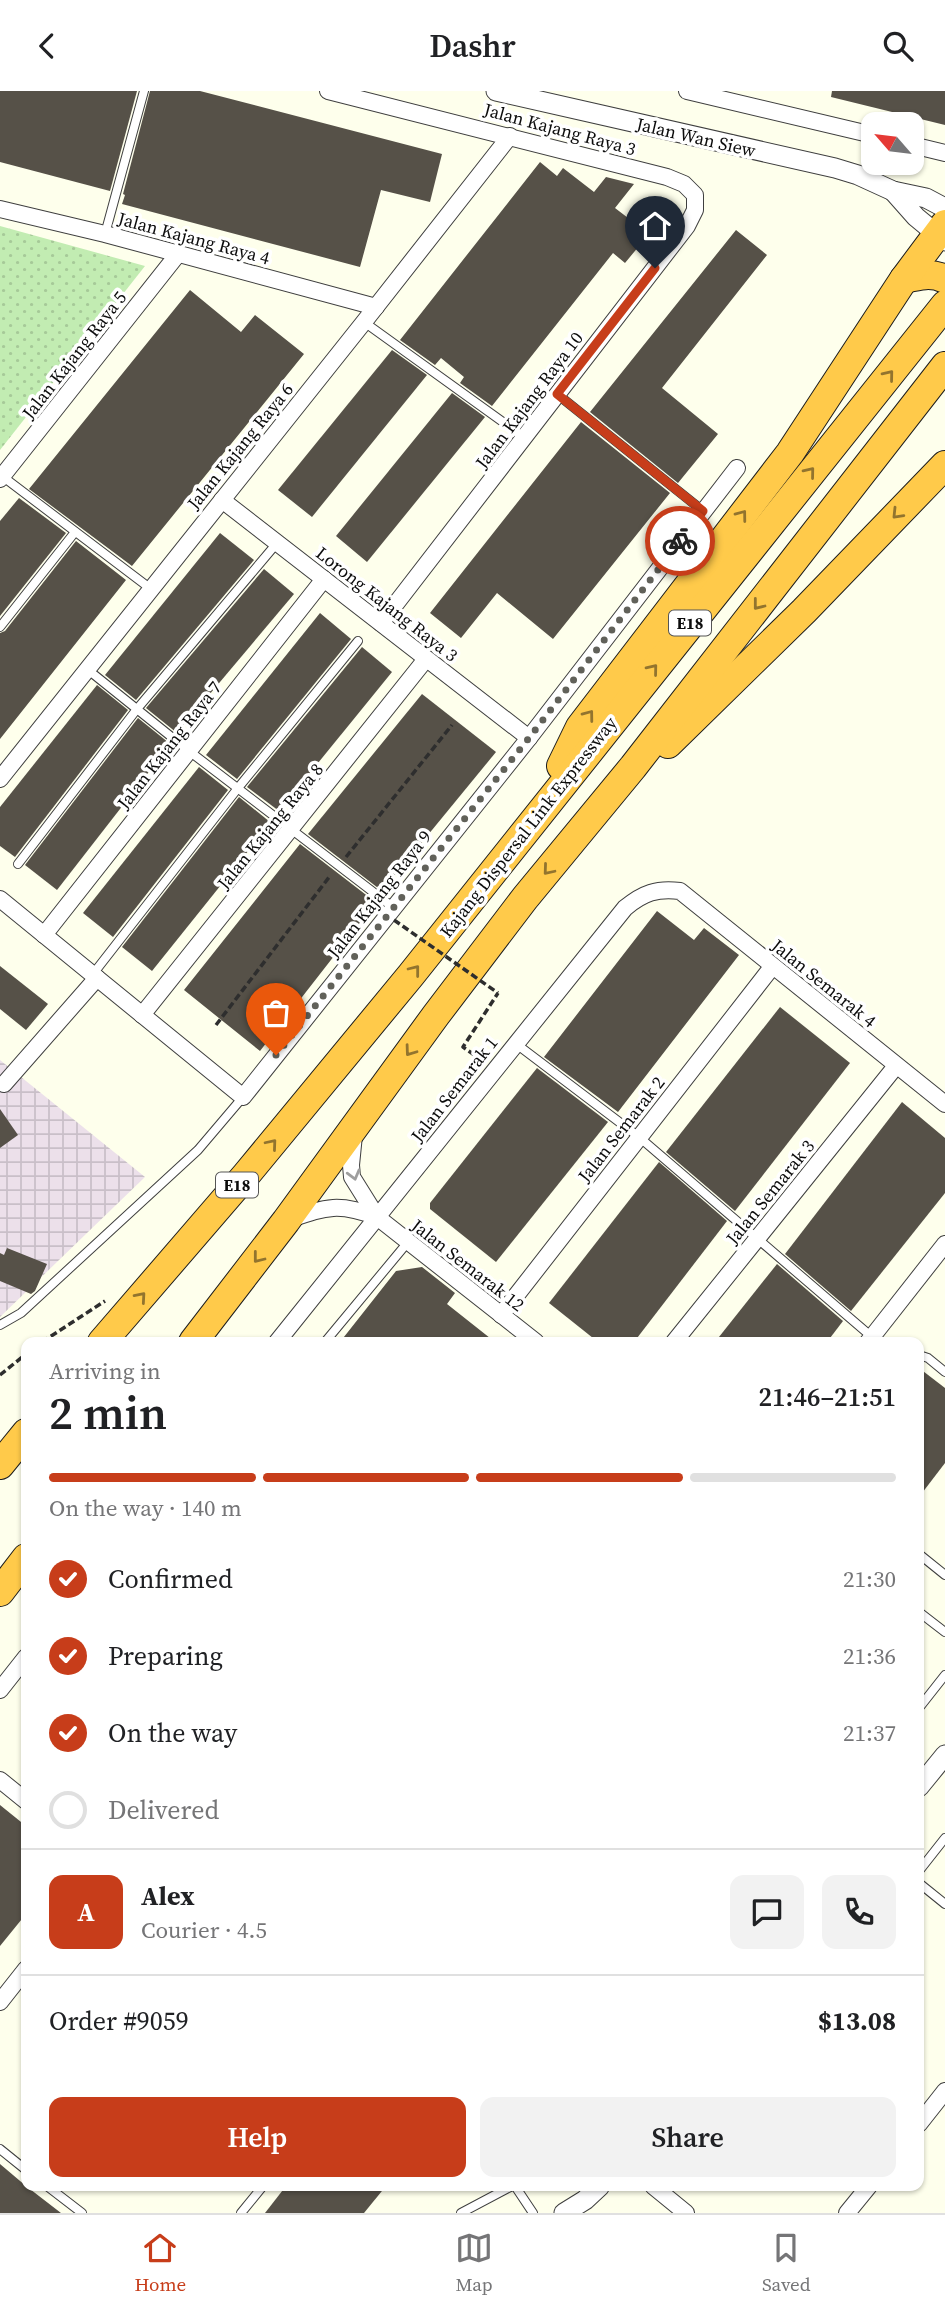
<!DOCTYPE html>
<html lang="en">
<head>
<meta charset="utf-8">
<style>
	body { margin:0; font-family:"Source Serif 4",serif; background:#f2f2f2; color:#202124; height:100vh; display:flex; flex-direction:column; font-size:26px; white-space:nowrap }
	* { box-sizing:border-box; margin:0 }
	p { font-size:23px; color:#757577 }
	.icon { flex:none; width:38px; height:38px; fill:none; stroke:currentColor; stroke-width:2; stroke-linecap:round; stroke-linejoin:round }
	.map { position:relative; flex:1; overflow:hidden }
	.details { position:absolute; left:21px; top:1246px; width:903px; height:854px; display:flex; flex-direction:column; background:#fff; border-radius:14px; box-shadow:0 2px 5px #0004 }
	.details>* { flex:none }
	.needle { width:46px; rotate:298deg }
	.buttons { position:absolute; left:861px; top:21px; display:grid; gap:14px }
	.buttons a { display:grid; place-items:center; width:63px; height:63px; border-radius:14px; background:#fff; box-shadow:0 2px 5px #0004; font-size:35px }
	.pin { position:absolute; display:grid; place-items:center; width:60px; height:60px; color:#fff; margin:-72px -30px; border-radius:50% 50% 50% 0; rotate:-45deg; box-shadow:0 0 7px #0007 }
	.pin .icon { rotate:45deg }
	.courier { position:absolute; display:grid; place-items:center; width:70px; height:70px; margin:-35px; border:5px solid #c73d1a; border-radius:50%; background:#fff; color:#222; box-shadow:0 2px 9px #0007 }
	.overview em { font-style:normal; font-weight:600 }
	.overview div { display:flex; flex-direction:column-reverse }
	.overview { display:flex; align-items:center; justify-content:space-between; height:119px; padding:0 28px }
	h1 { font-size:46px; font-weight:600; line-height:52px }
	.bar { display:grid; grid-template-columns:repeat(4,1fr); gap:10px 7px; align-content:center; height:84px; padding:0 28px }
	.bar i { height:9px; border-radius:5px; background:#e0e0e0 }
	.bar .active { background:#c73d1a }
	.bar p { grid-column:span 4 }
	.line { display:flex; align-items:center; gap:18px; padding:0 28px; border-top:2px solid #e0e0e0 }
	.line div { flex:1 }
	.round { display:grid; place-items:center; flex:none; width:74px; height:74px; border-radius:14px; background:#f2f2f2 }
	ol { padding:0 28px; list-style:none }
	li { display:flex; align-items:center; gap:21px; height:77px }
	li p { margin-inline-start:auto }
	li .icon { padding:7px; border-radius:50%; background:#c73d1a; color:#fff; stroke-width:4 }
	li:last-child { color:#757577 }
	li i { width:38px; height:38px; border:4px solid #e0e0e0; border-radius:50% }
	.button { display:flex; gap:14px; margin-top:auto; padding:14px 28px }
	.button a { flex:1; height:80px; border-radius:14px; background:#c73d1a; color:#fff; font-size:28px; font-weight:600; line-height:80px; text-align:center }
	.button a+a { background:#f2f2f2; color:#202124 }
	header { display:flex; justify-content:space-between; align-items:center; height:91px; padding:0 28px; background:#fff; font-size:32px; font-weight:600 }
	.dock { display:flex; justify-content:space-around; align-items:center; height:98px; border-top:2px solid #e0e0e0; background:#fff; font-size:19px; color:#757577 }
	.dock a { display:grid; justify-items:center; gap:4px }
	.dock .active { color:#c73d1a }
	.map>svg:first-child { display:block }
</style>
</head>
<body>
<header><svg class="icon" aria-label="back" viewBox="0 0 24 24"><path d="M15 5l-7 7 7 7"/></svg>Dashr<svg class="icon" aria-label="search" viewBox="0 0 24 24"><circle cx="10" cy="10" r="6"/><path d="M15 15l6 6"/></svg></header>
<div class="map">
<svg width="945" height="2122" viewBox="0 0 945 2122">
	<defs>
		<pattern id="industrial-grid" width="8" height="8" patternUnits="userSpaceOnUse" patternTransform="scale(1.75)"><rect width="8" height="8" fill="#ece0ea"/><path d="M0 4h8M4 0v8" fill="none" stroke="#c9bfc8"/></pattern>
		<pattern id="park-dots" width="8" height="8" patternUnits="userSpaceOnUse" patternTransform="scale(1.75)"><rect width="8" height="8" fill="#c2ecb2"/><path d="M2 2h.1M6 6h.1" fill="none" stroke="#a6c998" stroke-width="1.8" stroke-linecap="round"/></pattern>
	</defs>
	<rect width="100%" height="100%" fill="#feffec"/>
	<polygon fill="url(#industrial-grid)" points="0,969 145,1086 0,1226"/>
	<polygon fill="url(#park-dots)" points="0,135 145,175 0,359"/>
	<g fill="#565148">
		<polygon points="0,0 137,0 110,100 0,71"/>
		<polygon points="150,0 200,0 442,63 430,111 381,99 360,176 122,113 125,104 123,103"/>
		<polygon points="832,0 945,0 945,34 831,6"/>
		<polygon points="540,71 557,85 563,77 594,101 606,86 634,93 615,117 649,143 625,172 613,162 492,315 460,292 464,286 441,267 435,274 400,249"/>
		<polygon points="736,139 767,164 662,297 718,343 678,392 590,321"/>
		<polygon points="190,199 241,241 255,224 304,263 132,475 29,398"/>
		<polygon points="392,259 427,284 312,426 278,399"/>
		<polygon points="452,302 485,326 367,471 336,445"/>
		<polygon points="581,331 670,402 553,548 497,502 461,547 430,522"/>
		<polygon points="19,407 66,442 0,525 0,430"/>
		<polygon points="220,442 254,469 136,609 105,584"/>
		<polygon points="76,450 126,489 0,648 0,542 5,540"/>
		<polygon points="264,478 294,503 177,642 146,617"/>
		<polygon points="320,522 351,548 237,688 206,664"/>
		<polygon points="362,556 392,581 279,720 247,696"/>
		<polygon points="97,594 128,619 15,766 0,755 0,716"/>
		<polygon points="422,603 496,661 382,800 308,743"/>
		<polygon points="138,627 169,652 169,655 57,799 25,774"/>
		<polygon points="199,676 228,699 113,846 83,822"/>
		<polygon points="239,706 270,731 269,734 152,880 122,856"/>
		<polygon points="300,753 374,810 371,814 373,815 260,960 184,899"/>
		<polygon points="657,820 694,849 704,837 739,864 618,1021 544,966"/>
		<polygon points="0,875 48,913 26,939 0,918"/>
		<polygon points="780,916 850,972 735,1120 666,1061"/>
		<polygon points="537,977 608,1031 496,1171 430,1118 430,1112"/>
		<polygon points="902,1011 945,1047 945,1102 851,1220 785,1163"/>
		<polygon points="0,1018 18,1044 0,1057"/>
		<polygon points="659,1071 727,1130 634,1251 598,1251 549,1212"/>
		<polygon points="7,1157 47,1173 35,1200 31,1203 0,1190 0,1162 4,1164"/>
		<polygon points="777,1173 843,1230 827,1251 715,1251"/>
		<polygon points="422,1176 455,1202 447,1213 495,1251 340,1251 396,1180"/>
		<polygon points="919,1277 945,1297 945,1372 919,1406"/>
		<polygon points="0,1714 26,1735 26,1823 0,1855"/>
		<polygon points="0,2073 26,2095 61,2122 0,2122"/>
		<polygon points="286,2095 386,2095 364,2122 265,2122"/>
	</g>
	<g fill="none" stroke-linecap="round" stroke-linejoin="round">
		<g stroke="#3f3f3f" stroke-width="10">
			<g id="service">
				<polyline points="105,143 144,0"/>
				<polyline points="364,231 525,347"/>
				<polyline points="557,303 703,420"/>
				<polyline points="2,385 151,498"/>
				<polyline points="0,536 75,441"/>
				<polyline points="87,578 189,660 394,817"/>
				<polyline points="18,773 137,618 277,452"/>
				<polyline points="93,883 238,697 358,550"/>
				<polyline points="515,952 639,1046 872,1246"/>
				<polyline points="0,1234 21,1222 198,1059 243,1006"/>
				<polyline points="325,1251 408,1151"/>
				<polyline points="919,1264 928,1267 945,1281"/>
				<polyline points="919,1463 945,1484"/>
				<polyline points="919,1521 945,1541"/>
				<polyline points="919,1617 945,1584"/>
				<polyline points="919,1780 945,1747"/>
				<polyline points="919,1792 945,1813"/>
				<polyline points="0,2058 26,2079"/>
				<polyline points="47,2095 82,2122"/>
				<polyline points="515,2095 533,2122"/>
				<polyline points="241,2122 263,2095"/>
				<polyline points="461,2122 512,2095"/>
			</g>
		</g>
		<g stroke="#3f3f3f" stroke-width="18">
			<g id="minor">
				<polyline points="328,0 667,86 684,93 695,104 695,119 687,135 381,532"/>
				<polyline points="687,0 873,44"/>
				<polyline points="912,54 945,62"/>
				<polyline points="0,118 105,143 376,216"/>
				<polyline points="0,388 178,163"/>
				<polyline points="222,409 529,647"/>
				<polyline points="0,688 364,231 510,45"/>
				<polyline points="0,808 243,1006 529,647 737,377"/>
				<polyline points="44,844 324,488"/>
				<polyline points="142,924 426,568"/>
				<polyline points="4,993 97,887"/>
				<polyline points="354,1044 351,1074 352,1086 377,1126 536,1251"/>
				<path d="M288,1129C326,1116 338,1111 377,1126"/>
				<polyline points="501,1224 772,876"/>
				<path d="M277,1251L625,817C643,802 657,797 680,800L945,1013"/>
				<polyline points="674,1251 896,975"/>
				<polyline points="868,1251 945,1153"/>
				<polyline points="0,1599 26,1566"/>
				<polyline points="0,1689 26,1710"/>
				<polyline points="0,1911 26,1878"/>
				<polyline points="919,2033 945,2000"/>
				<polyline points="653,2095 686,2122"/>
				<polyline points="847,2122 869,2095"/>
			</g>
		</g>
		<g stroke="#3f3f3f" stroke-width="21">
			<g id="tertiary">
				<polyline points="496,0 835,77 858,84 893,100 926,107 945,117"/>
				<polyline points="893,100 916,126 945,150"/>
				<polyline points="919,1696 945,1664"/>
				<polyline points="564,2122 585,2109 600,2095"/>
			</g>
		</g>
		<g stroke="#1d1d1d" stroke-width="30">
			<g id="motorway">
				<path d="M904,188C917,185 932,181 945,188"/>
				<polyline points="668,653 804,520 945,374"/>
				<polyline points="561,675 580,636 790,362 904,188 945,133"/>
				<polyline points="102,1251 246,1084 411,884 945,214"/>
				<polyline points="193,1251 286,1130 436,924 525,807 633,676 945,275"/>
				<polyline points="0,1374 26,1342"/>
				<polyline points="0,1501 26,1467"/>
			</g>
		</g>
		<g stroke="#2e2e2e" stroke-width="3.5" stroke-dasharray="7 3.5" stroke-linecap="butt">
			<polyline points="346,766 452,634"/>
			<polyline points="216,934 330,785"/>
			<polyline points="483,970 463,956 498,902"/>
			<polyline points="42,1251 105,1210"/>
			<polyline points="0,1284 26,1263"/>
		</g>
		<use href="#service" stroke="#fff" stroke-width="8"/>
		<use href="#minor" stroke="#fff" stroke-width="16"/>
		<use href="#tertiary" stroke="#fff" stroke-width="19"/>
		<use href="#motorway" stroke="#ffca4a" stroke-width="28"/>
		<polyline stroke="#2e2e2e" stroke-width="3.5" stroke-dasharray="7 3.5" stroke-linecap="butt" points="394,829 498,902"/>
	</g>
	<defs><path id="oneway-chevron" d="M-2-3.5L2.5 0L-2 3.5" fill="none" stroke-width="1.6" stroke-linecap="round" stroke-linejoin="round" transform="scale(1.75)"/></defs>
	<g stroke="#92742e">
		<use href="#oneway-chevron" transform="translate(889 284) rotate(-51)"/>
		<use href="#oneway-chevron" transform="translate(810 381) rotate(-51)"/>
		<use href="#oneway-chevron" transform="translate(897 423) rotate(134)"/>
		<use href="#oneway-chevron" transform="translate(742 424) rotate(-53)"/>
		<use href="#oneway-chevron" transform="translate(758 514) rotate(128)"/>
		<use href="#oneway-chevron" transform="translate(653 578) rotate(-51)"/>
		<use href="#oneway-chevron" transform="translate(589 624) rotate(-53)"/>
		<use href="#oneway-chevron" transform="translate(548 779) rotate(130)"/>
		<use href="#oneway-chevron" transform="translate(415 879) rotate(-52)"/>
		<use href="#oneway-chevron" transform="translate(410 960) rotate(126)"/>
		<use href="#oneway-chevron" transform="translate(272 1053) rotate(-50)"/>
		<use href="#oneway-chevron" transform="translate(258 1167) rotate(128)"/>
		<use href="#oneway-chevron" transform="translate(141 1206) rotate(-49)"/>
	</g>
	<use stroke="#9e9e9e" href="#oneway-chevron" transform="translate(354 1084) rotate(75)"/>
	<g fill="none" stroke-linecap="round" stroke-linejoin="round">
		<polyline stroke="#61615a" stroke-width="7" stroke-dasharray="0 12.6" points="276,964 529,647 680,450"/>
		<polyline stroke="#c73d1a" stroke-width="9" points="655,177 557,303 703,420 680,450"/>
	</g>
	<g text-anchor="middle" dominant-baseline="central" stroke-width="7" stroke-linejoin="round" paint-order="stroke">
		<g fill="#fff" stroke="#555" stroke-width="2">
			<rect x="669" y="519.5" width="42" height="25" rx="5"/>
			<rect x="216" y="1081.5" width="42" height="25" rx="5"/>
		</g>
		<g font-size="16" font-weight="bold" fill="#0c0c0c">
			<text x="690" y="532">E18</text>
			<text x="237" y="1094">E18</text>
		</g>
		<g font-size="18" fill="#0c0c0c" stroke="#fff">
			<text transform="translate(560 38) rotate(15)">Jalan Kajang Raya 3</text>
			<text transform="translate(696 46) rotate(13)">Jalan Wan Siew</text>
			<text transform="translate(194 147) rotate(15)">Jalan Kajang Raya 4</text>
			<text transform="translate(74 264) rotate(-52)">Jalan Kajang Raya 5</text>
			<text transform="translate(529 309) rotate(-53)">Jalan Kajang Raya 10</text>
			<text transform="translate(240 355) rotate(-51)">Jalan Kajang Raya 6</text>
			<text transform="translate(387 513) rotate(38)">Lorong Kajang Raya 3</text>
			<text transform="translate(169 654) rotate(-52)">Jalan Kajang Raya 7</text>
			<text transform="translate(270 735) rotate(-51)">Jalan Kajang Raya 8</text>
			<text transform="translate(528 736) rotate(-52)">Kajang Dispersal Link Expressway</text>
			<text transform="translate(379 803) rotate(-52)">Jalan Kajang Raya 9</text>
			<text transform="translate(824 892) rotate(39)">Jalan Semarak 4</text>
			<text transform="translate(454 998) rotate(-52)">Jalan Semarak 1</text>
			<text transform="translate(621 1038) rotate(-52)">Jalan Semarak 2</text>
			<text transform="translate(770 1101) rotate(-51)">Jalan Semarak 3</text>
			<text transform="translate(468 1174) rotate(38)">Jalan Semarak 12</text>
		</g>
	</g>
</svg>
<div class="buttons">
<a><svg class="needle" viewBox="-14 -14 28 28"><path d="M0-13l5 13h-10z" fill="#e53935"/><path d="M0 13l5-13h-10z" fill="#757577"/></svg></a>
</div>
<div class="pin" style="left:276px;top:964px;background:#ea580c"><svg class="icon" aria-label="bag" viewBox="0 0 24 24"><path d="M5 8h14l-1 12H6zM9 8a3 3 0 0 1 6 0"/></svg></div>
<div class="pin" style="left:655px;top:177px;background:#1f2937"><svg class="icon" aria-label="home" viewBox="0 0 24 24"><path d="M3 11l9-7 9 7M6 9v11h12V9"/></svg></div>
<div class="courier" style="left:680px;top:450px"><svg class="icon" aria-label="bike" viewBox="0 0 24 24"><circle cx="6" cy="16" r="4"/><circle cx="18" cy="16" r="4"/><path d="M6 16l4-8h5l3 8M10 8l3 8H6M13 5h3"/></svg></div>
<section class="details">
<div class="overview"><div><h1>2 min</h1><p>Arriving in</p></div><em>21:46–21:51</em></div>
<div class="bar"><i class="active"></i><i class="active"></i><i class="active"></i><i></i><p>On the way · 140 m</p></div>
<ol>
<li><svg class="icon" aria-label="check" viewBox="0 0 24 24"><path d="M5 12l5 5 9-10"/></svg>Confirmed<p>21:30</p></li>
<li><svg class="icon" aria-label="check" viewBox="0 0 24 24"><path d="M5 12l5 5 9-10"/></svg>Preparing<p>21:36</p></li>
<li><svg class="icon" aria-label="check" viewBox="0 0 24 24"><path d="M5 12l5 5 9-10"/></svg>On the way<p>21:37</p></li>
<li><i></i>Delivered</li>
</ol>
<div class="line" style="height:126px"><b class="round" style="background:#c73d1a;color:#fff">A</b><div><b>Alex</b><p>Courier · 4.5</p></div><a class="round"><svg class="icon" aria-label="chat" viewBox="0 0 24 24"><path d="M4 5h16v11H9l-5 4z"/></svg></a><a class="round"><svg class="icon" aria-label="phone" viewBox="0 0 24 24"><path d="M5 4h4l2 5-3 2q2 4 5 5l2-3 5 2v4C11 20 4 13 5 4z"/></svg></a></div>
<div class="line" style="height:91px"><div>Order #9059</div><b>$13.08</b></div>
<div class="button"><a>Help</a><a>Share</a></div>
</section>
</div>
<nav class="dock">
<a class="active"><svg class="icon" aria-label="home" viewBox="0 0 24 24"><path d="M3 11l9-7 9 7M6 9v11h12V9"/></svg>Home</a>
<a><svg class="icon" aria-label="map" viewBox="0 0 24 24"><path d="M3 6l6-2 6 2 6-2v14l-6 2-6-2-6 2zM9 4v14M15 6v14"/></svg>Map</a>
<a><svg class="icon" aria-label="saved" viewBox="0 0 24 24"><path d="M7 4h10v16l-5-4-5 4z"/></svg>Saved</a>
</nav>
</body>
</html>
